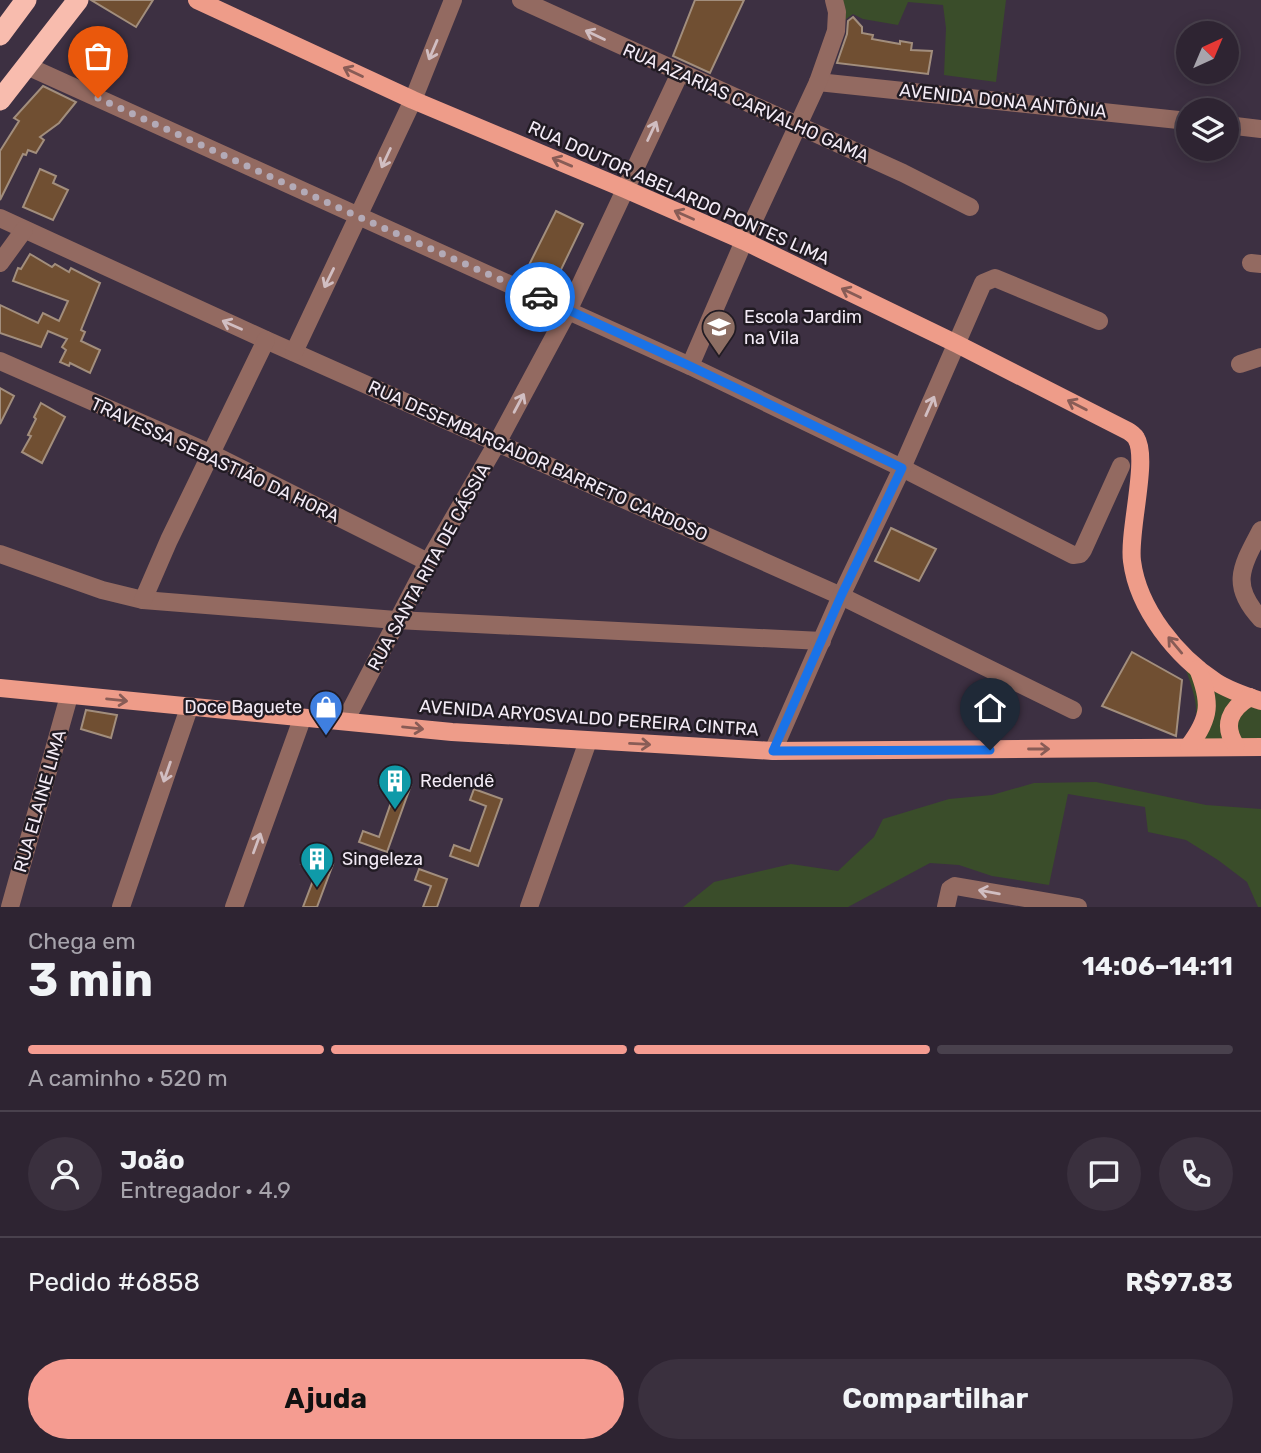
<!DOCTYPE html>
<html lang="pt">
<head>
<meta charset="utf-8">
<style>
	body { margin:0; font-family:Rubik,sans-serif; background:#3a303e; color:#f1f3f6; height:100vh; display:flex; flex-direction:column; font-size:26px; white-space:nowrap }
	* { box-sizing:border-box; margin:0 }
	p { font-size:23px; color:#a7a4ac }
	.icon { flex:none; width:38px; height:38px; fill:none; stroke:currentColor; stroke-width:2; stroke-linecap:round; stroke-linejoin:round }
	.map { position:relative; height:907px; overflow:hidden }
	.drawer { display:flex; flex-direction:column; background:#2e2432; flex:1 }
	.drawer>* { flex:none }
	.needle { width:46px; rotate:44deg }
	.controls { position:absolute; left:1176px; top:21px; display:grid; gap:14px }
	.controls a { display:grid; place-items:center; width:63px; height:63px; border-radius:50%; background:#2e2432; box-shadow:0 4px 18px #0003,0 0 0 2px #49414d; font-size:35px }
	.pin { position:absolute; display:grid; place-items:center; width:60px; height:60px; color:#fff; margin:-72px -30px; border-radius:50% 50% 50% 0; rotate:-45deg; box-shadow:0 0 7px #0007 }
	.pin .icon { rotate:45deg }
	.courier { position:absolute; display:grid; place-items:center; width:70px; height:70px; margin:-35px; border:5px solid #1a73e8; border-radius:50%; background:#fff; color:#222; box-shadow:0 2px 9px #0007 }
	.head em { font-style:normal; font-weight:700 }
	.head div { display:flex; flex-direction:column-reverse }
	.head { display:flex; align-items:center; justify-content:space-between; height:119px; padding:0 28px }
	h1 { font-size:46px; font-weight:700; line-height:52px }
	.bar { display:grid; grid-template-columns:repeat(4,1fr); gap:10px 7px; align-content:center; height:84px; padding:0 28px }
	.bar i { height:9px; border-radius:5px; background:#49414d }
	.bar .current { background:#f59c91 }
	.bar p { grid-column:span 4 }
	.line { display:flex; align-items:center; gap:18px; padding:0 28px; border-top:2px solid #49414d }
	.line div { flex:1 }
	.round { display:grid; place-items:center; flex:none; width:74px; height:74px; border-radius:37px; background:#3a303e }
	.button { display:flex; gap:14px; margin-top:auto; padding:14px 28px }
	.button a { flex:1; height:80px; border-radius:42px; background:#f59c91; color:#111; font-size:28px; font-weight:700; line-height:80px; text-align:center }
	.button a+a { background:#3a303e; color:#f1f3f6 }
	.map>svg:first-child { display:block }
</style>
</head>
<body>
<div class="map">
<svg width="1261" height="907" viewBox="0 0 1261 907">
	<rect width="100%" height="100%" fill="#3d3042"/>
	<g fill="#3a4d2a">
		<polygon points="837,0 1006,0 996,82 944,75 946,28 943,5 908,2 898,25 863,19 853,14 842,22"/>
		<path d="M1185,667L1261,704V743L1174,744C1179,741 1185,738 1189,734C1205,718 1191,685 1185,667Z"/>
		<polygon points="1096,782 1206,805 1261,809 1261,907 1258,907 1247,882 1218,860 1186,840 1148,832 1145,807 1068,794 1049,885 992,876 959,865 930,863 848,907 683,907 714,882 791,864 838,871 874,837 883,819 949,799 992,795 1034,783"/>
	</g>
	<g fill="#704f32" stroke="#a28e7d" stroke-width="2">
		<polygon points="91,0 153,0 136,27"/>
		<polygon points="695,0 744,0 710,73 673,56"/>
		<polygon points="853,17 862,27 862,33 873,35 872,39 900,44 900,41 912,43 911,50 932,51 928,74 837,63 847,34 848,21"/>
		<polygon points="43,86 76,102 59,123 40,137 44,140 36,153 28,150 26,155 23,154 0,200 0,151 19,121 14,118"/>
		<polygon points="40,169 56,176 53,183 68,190 53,220 23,207"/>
		<polygon points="556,211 583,224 555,282 527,269"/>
		<polygon points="30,254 52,267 55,264 69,272 71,268 100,283 81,330 85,332 81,341 100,350 90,373 70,363 69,366 60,362 66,350 62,347 67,339 48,331 41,347 0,333 0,305 38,323 43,313 59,321 68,301 13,281 18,268 21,269"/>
		<polygon points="0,388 14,396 0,424"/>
		<polygon points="41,403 65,417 42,463 22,452 31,436 28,435 36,419 34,417"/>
		<polygon points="891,528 936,549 919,581 875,561"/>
		<polygon points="1132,652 1182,680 1176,736 1102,706"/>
		<polygon points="86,710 117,715 111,738 81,729"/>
		<polygon points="383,774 411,785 387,852 359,842 363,831 379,837 395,791 379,785"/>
		<polygon points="474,789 502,799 478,866 450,856 454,845 470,851 486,806 470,800"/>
		<polygon points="305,853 333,864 317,907 303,907 317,870 301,864"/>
		<polygon points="419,869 447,879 437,907 423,907 431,886 415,880"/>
	</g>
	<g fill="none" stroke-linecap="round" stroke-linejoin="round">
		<g stroke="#936a61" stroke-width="18">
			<polyline points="521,0 903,173 970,207"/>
			<polyline points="27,66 690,366 902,468 1073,555 1080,554 1083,550 1121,466"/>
			<polyline points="818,82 1188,121"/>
			<polyline points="1227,125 1261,129"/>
			<polyline points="0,218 266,340 841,596 1073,710"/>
			<polyline points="0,263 24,230"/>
			<polyline points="1251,263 1261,264"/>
			<polyline points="294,352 413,100 453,0"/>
			<polyline points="0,361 212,454 428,562"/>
			<polyline points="1240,364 1261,357"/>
			<polyline points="690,366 744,241 818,82 836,31 837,12 834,0"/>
			<path d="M1261,530C1242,566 1229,585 1261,619"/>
			<polyline points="0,554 102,590 143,600 396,620 822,641"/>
			<polyline points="143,600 169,540 266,340"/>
			<polyline points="345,721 427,564 497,443 569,309 680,73"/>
			<polyline points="773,751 841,596 902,468 983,283 995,278 1099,321"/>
			<polyline points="10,907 69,696"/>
			<polyline points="121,907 189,708"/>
			<polyline points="234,907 302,719"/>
			<polyline points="529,907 588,741"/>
			<polyline points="946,907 950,889 955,886 1078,907"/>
		</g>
		<g stroke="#ee9c89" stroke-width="18">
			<path d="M197,0L413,100L625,189L744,241L957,344L1128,431C1130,432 1135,436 1136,438C1149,459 1128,532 1132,561C1138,609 1177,657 1216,682C1230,691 1246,696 1261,701"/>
			<polyline points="0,688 452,732 773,751 1261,747"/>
			<path d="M1189,746C1211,717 1211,702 1198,669"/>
			<path d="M1236,746C1222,725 1230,709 1250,697"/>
		</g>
		<g stroke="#f8bcae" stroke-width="21">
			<polyline points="0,35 26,0"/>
			<polyline points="0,100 78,0"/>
		</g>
	</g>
	<defs><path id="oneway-shaft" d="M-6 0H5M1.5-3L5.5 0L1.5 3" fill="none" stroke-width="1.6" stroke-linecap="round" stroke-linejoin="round" transform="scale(1.75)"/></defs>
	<g stroke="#d1bec2">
		<use href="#oneway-shaft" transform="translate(595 35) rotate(-155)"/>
		<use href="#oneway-shaft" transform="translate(433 50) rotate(113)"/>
		<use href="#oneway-shaft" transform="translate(652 131) rotate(-65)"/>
		<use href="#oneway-shaft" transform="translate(386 158) rotate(115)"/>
		<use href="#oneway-shaft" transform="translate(329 278) rotate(116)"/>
		<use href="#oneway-shaft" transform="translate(232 325) rotate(-156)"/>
		<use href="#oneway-shaft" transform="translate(519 403) rotate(-62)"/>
		<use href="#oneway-shaft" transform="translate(930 406) rotate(-66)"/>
		<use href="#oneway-shaft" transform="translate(167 772) rotate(109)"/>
		<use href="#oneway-shaft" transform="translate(257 843) rotate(-70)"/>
		<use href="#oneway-shaft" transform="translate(989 892) rotate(-170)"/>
	</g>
	<g stroke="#885c56">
		<use href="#oneway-shaft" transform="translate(353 72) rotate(-155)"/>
		<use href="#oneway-shaft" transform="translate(562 162) rotate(-157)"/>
		<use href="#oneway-shaft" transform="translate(684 215) rotate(-156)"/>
		<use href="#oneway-shaft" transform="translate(851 293) rotate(-154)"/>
		<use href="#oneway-shaft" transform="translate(1077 405) rotate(-153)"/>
		<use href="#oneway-shaft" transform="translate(1175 645) rotate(-130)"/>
		<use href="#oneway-shaft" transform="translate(117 700) rotate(6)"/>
		<use href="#oneway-shaft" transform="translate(413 728) rotate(6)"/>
		<use href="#oneway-shaft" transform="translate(640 744) rotate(3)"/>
		<use href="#oneway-shaft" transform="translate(1039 749)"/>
	</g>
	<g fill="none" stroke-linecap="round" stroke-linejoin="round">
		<polyline stroke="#b3aab7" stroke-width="7" stroke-dasharray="0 12.6" points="98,98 359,217 540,297"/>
		<polyline stroke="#1a73e8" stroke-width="9" points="540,297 690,366 902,468 841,596 773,751 990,750"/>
	</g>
	<defs>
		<g id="school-pin" transform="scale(1.75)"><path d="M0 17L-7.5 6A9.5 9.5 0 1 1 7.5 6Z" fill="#8d6e63" stroke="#211b23"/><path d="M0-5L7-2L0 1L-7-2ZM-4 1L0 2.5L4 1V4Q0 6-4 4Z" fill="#fff"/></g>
		<g id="shop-pin" transform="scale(1.75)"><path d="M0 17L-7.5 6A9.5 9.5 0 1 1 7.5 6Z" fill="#3f7fe0" stroke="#211b23"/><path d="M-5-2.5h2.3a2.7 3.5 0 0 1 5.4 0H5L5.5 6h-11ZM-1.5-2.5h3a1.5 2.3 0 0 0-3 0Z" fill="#fff"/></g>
		<g id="building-pin" transform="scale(1.75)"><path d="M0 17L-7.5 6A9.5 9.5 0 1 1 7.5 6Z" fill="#0f9aa8" stroke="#211b23"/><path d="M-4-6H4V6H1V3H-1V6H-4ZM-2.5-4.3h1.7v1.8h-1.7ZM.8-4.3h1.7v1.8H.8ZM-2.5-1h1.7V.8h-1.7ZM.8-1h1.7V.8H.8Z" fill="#fff"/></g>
	</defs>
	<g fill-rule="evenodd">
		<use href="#school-pin" x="719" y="327"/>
		<use href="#shop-pin" x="326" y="707"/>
		<use href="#building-pin" x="395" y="781"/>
		<use href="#building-pin" x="317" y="859"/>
	</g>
	<g text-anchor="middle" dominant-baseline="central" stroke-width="5" stroke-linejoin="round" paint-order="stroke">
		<g font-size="18" fill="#f3ebf6" stroke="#211b23">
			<text transform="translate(1003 101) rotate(6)">AVENIDA DONA ANTÔNIA</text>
			<text transform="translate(746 103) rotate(24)">RUA AZARIAS CARVALHO GAMA</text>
			<text transform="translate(679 193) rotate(24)">RUA DOUTOR ABELARDO PONTES LIMA</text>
			<text transform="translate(215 460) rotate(25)">TRAVESSA SEBASTIÃO DA HORA</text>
			<text transform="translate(538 461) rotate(24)">RUA DESEMBARGADOR BARRETO CARDOSO</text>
			<text transform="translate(429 567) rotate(-61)">RUA SANTA RITA DE CÁSSIA</text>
			<text transform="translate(589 718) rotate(4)">AVENIDA ARYOSVALDO PEREIRA CINTRA</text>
			<text transform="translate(40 801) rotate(-74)">RUA ELAINE LIMA</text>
		</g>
		<g font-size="18" fill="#f3ebf6" stroke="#211b23" text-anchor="start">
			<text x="744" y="317">Escola Jardim<tspan x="744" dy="21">na Vila</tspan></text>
			<text x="302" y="707" text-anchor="end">Doce Baguete</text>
			<text x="420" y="781">Redendê</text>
			<text x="342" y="859">Singeleza</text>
		</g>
	</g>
</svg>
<div class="controls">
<a><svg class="needle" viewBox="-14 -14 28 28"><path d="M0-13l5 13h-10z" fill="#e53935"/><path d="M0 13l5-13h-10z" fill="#a7a4ac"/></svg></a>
<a><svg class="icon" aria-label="layers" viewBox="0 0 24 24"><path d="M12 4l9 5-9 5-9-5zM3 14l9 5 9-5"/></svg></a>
</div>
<div class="pin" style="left:98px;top:98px;background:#ea580c"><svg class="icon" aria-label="bag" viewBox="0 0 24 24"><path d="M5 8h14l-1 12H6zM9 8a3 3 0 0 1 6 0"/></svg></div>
<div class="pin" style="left:990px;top:750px;background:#1f2937"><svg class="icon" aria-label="home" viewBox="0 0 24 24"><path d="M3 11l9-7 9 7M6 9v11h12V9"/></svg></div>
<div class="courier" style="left:540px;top:297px"><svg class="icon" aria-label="car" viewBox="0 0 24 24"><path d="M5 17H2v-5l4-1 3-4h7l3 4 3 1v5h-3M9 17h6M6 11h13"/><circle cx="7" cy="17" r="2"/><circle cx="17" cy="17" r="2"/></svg></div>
</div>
<section class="drawer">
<div class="head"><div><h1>3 min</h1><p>Chega em</p></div><em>14:06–14:11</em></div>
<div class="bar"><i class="current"></i><i class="current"></i><i class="current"></i><i></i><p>A caminho · 520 m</p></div>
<div class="line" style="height:126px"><a class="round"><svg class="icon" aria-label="person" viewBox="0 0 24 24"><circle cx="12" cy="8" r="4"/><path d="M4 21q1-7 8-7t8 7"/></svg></a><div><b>João</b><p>Entregador · 4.9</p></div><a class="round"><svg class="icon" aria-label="chat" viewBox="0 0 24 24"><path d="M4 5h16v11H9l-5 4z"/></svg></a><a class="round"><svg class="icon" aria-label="phone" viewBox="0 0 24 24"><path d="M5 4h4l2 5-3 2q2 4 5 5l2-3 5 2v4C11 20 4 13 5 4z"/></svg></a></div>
<div class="line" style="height:91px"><div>Pedido #6858</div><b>R$97.83</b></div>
<div class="button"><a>Ajuda</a><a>Compartilhar</a></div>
</section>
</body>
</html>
